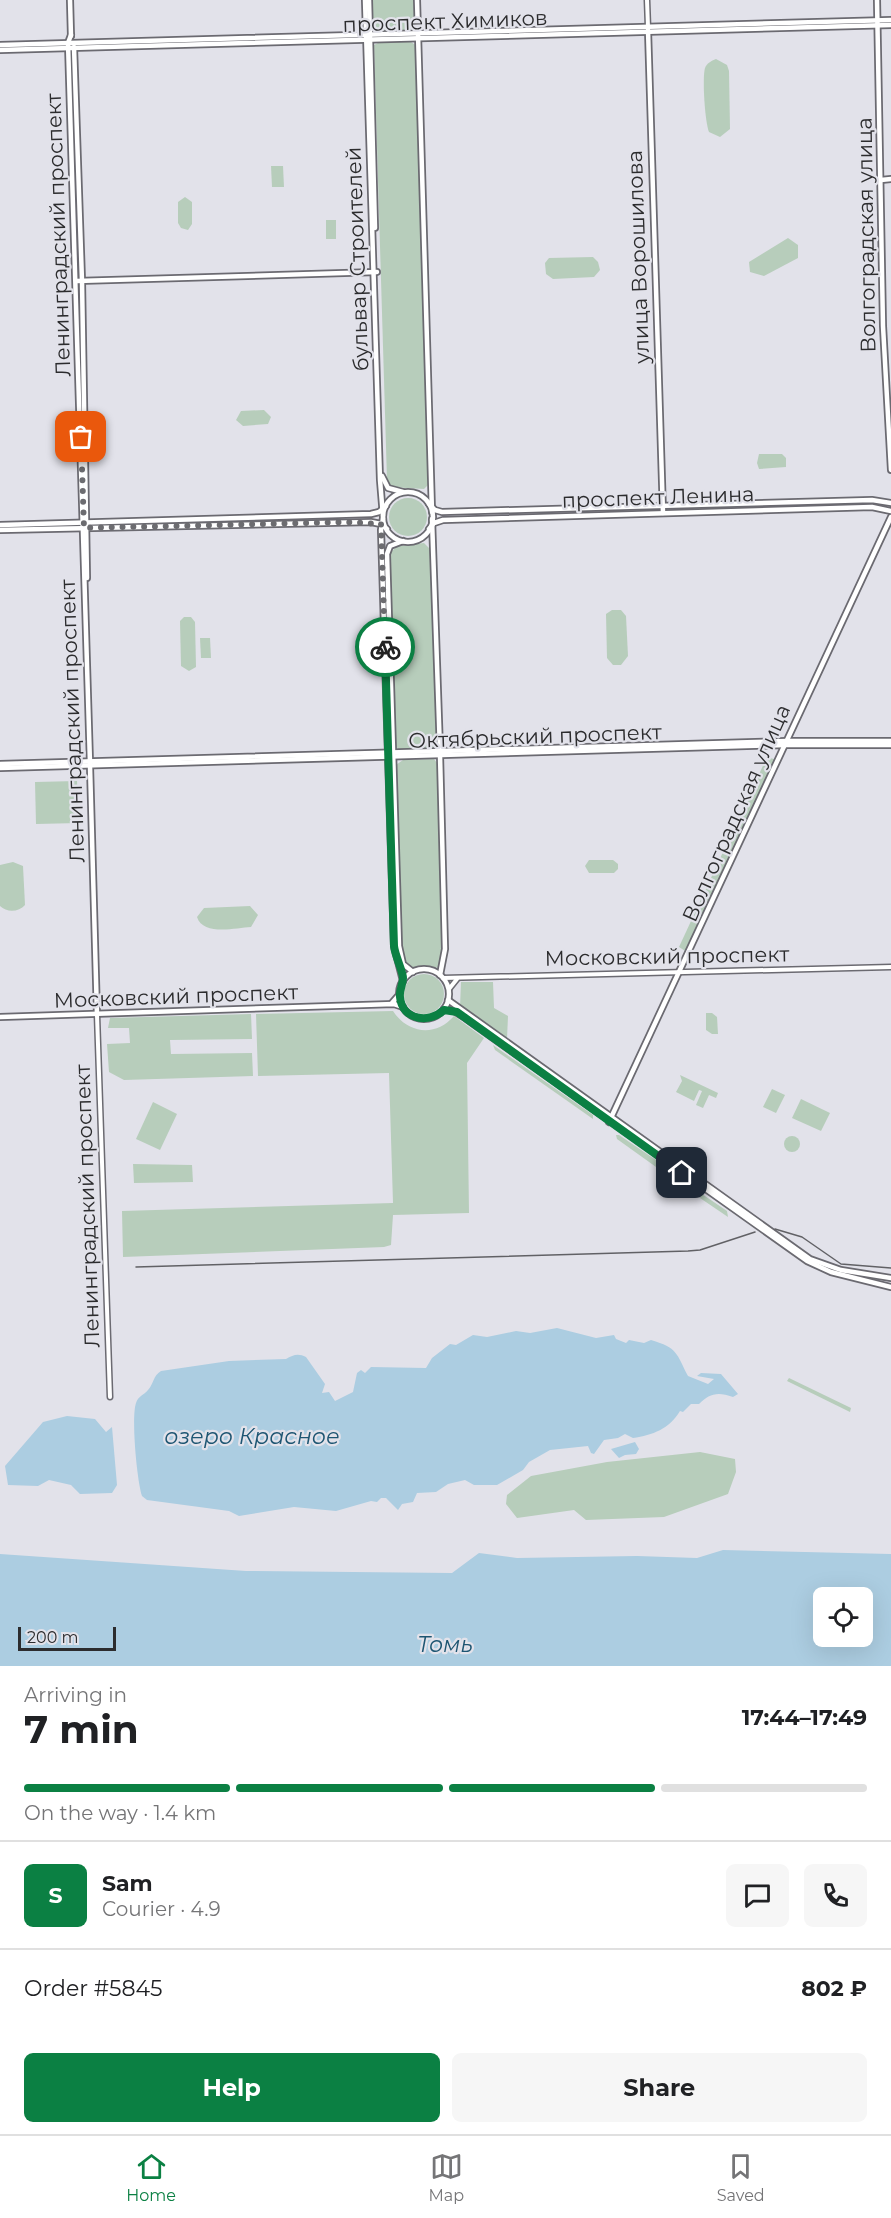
<!DOCTYPE html>
<html lang="en">
<head>
<meta charset="utf-8">
<style>
	body { margin:0; font-family:Montserrat,sans-serif; background:#f6f6f6; color:#202124; height:100vh; display:flex; flex-direction:column; font-size:22px; white-space:nowrap }
	* { box-sizing:border-box; margin:0 }
	p { font-size:20px; color:#757577 }
	.icon { flex:none; width:33px; height:33px; fill:none; stroke:currentColor; stroke-width:2; stroke-linecap:round; stroke-linejoin:round }
	.map { position:relative; height:1666px; overflow:hidden }
	.panel { display:flex; flex-direction:column; background:#fff; flex:1 }
	.panel>* { flex:none }
	.fabs { position:absolute; left:813px; top:1587px; display:grid; gap:12px }
	.fabs a { display:grid; place-items:center; width:60px; height:60px; border-radius:9px; background:#fff; box-shadow:0 6px 24px #0002; font-size:30px }
	.scale { position:absolute; left:18px; bottom:15px; width:98px; box-sizing:border-box; padding-left:6px; border:3px solid #2c2c2e; border-top:0; font-size:16px; line-height:21px; white-space:nowrap; color:#2c2c2e; -webkit-text-stroke:4px #e2e2ea; paint-order:stroke }
	.pin { position:absolute; display:grid; place-items:center; width:51px; height:51px; color:#fff; margin:-26px; border-radius:12px; box-shadow:0 3px 9px #0006 }
	.courier { position:absolute; display:grid; place-items:center; width:60px; height:60px; margin:-30px; border:4px solid #0b8043; border-radius:50%; background:#fff; color:#222; box-shadow:0 2px 8px #0007 }
	.headline em { font-style:normal; font-weight:700 }
	.headline div { display:flex; flex-direction:column-reverse }
	.headline { display:flex; align-items:center; justify-content:space-between; height:102px; padding:0 24px }
	h1 { font-size:39px; font-weight:700; line-height:45px }
	.bar { display:grid; grid-template-columns:repeat(4,1fr); gap:9px 6px; align-content:center; height:72px; padding:0 24px }
	.bar i { height:8px; border-radius:4px; background:#e0e0e0 }
	.bar .selected { background:#0b8043 }
	.bar p { grid-column:span 4 }
	.line { display:flex; align-items:center; gap:15px; padding:0 24px; border-top:2px solid #e0e0e0 }
	.line div { flex:1 }
	.round { display:grid; place-items:center; flex:none; width:63px; height:63px; border-radius:9px; background:#f6f6f6 }
	.primary-button { display:flex; gap:12px; margin-top:auto; padding:12px 24px }
	.primary-button a { flex:1; height:69px; border-radius:9px; background:#0b8043; color:#fff; font-size:24px; font-weight:700; line-height:69px; text-align:center }
	.primary-button a+a { background:#f6f6f6; color:#202124 }
	.menu { display:flex; justify-content:space-around; align-items:center; height:84px; border-top:2px solid #e0e0e0; background:#fff; font-size:16px; color:#757577 }
	.menu a { display:grid; justify-items:center; gap:3px }
	.menu .selected { color:#0b8043 }
	.map>svg:first-child { display:block }
</style>
</head>
<body>
<div class="map">
<svg width="891" height="1666" viewBox="0 0 891 1666">
	<rect width="100%" height="100%" fill="#e2e2ea"/>
	<g fill="#b7cdbb">
		<polygon points="369,0 417,0 419,34 370,35"/>
		<polygon points="380,42 411,42 417,46 430,483 424,489 390,487 387,480 374,45"/>
		<path d="M716,59L727,65L729,71L730,129L720,137L709,132C705,123 702,78 705,68C707,63 711,61 716,59Z"/>
		<polygon points="271,166 283,166 284,187 272,187"/>
		<polygon points="185,197 192,202 192,224 188,230 181,228 178,223 178,202"/>
		<rect x="326" y="220" width="10" height="19"/>
		<polygon points="788,238 798,245 798,258 764,276 750,272 749,262"/>
		<polygon points="593,257 598,262 600,270 594,277 553,279 546,274 545,263 549,258"/>
		<polygon points="264,410 271,417 268,424 243,426 236,420 241,411"/>
		<polygon points="759,454 782,454 786,458 786,467 759,469 757,463"/>
		<circle cx="408" cy="517" r="19"/>
		<polygon points="424,543 431,550 437,746 435,749 399,750 395,745 389,554 397,546"/>
		<polygon points="612,610 621,610 626,616 628,656 621,665 613,665 607,658 606,614"/>
		<polygon points="184,617 191,617 195,622 196,667 189,671 181,666 180,621"/>
		<polygon points="200,638 210,638 211,658 201,658"/>
		<polygon points="767,757 777,760 690,954 679,947"/>
		<polygon points="434,759 437,763 443,950 439,968 427,966 411,969 405,964 402,951 396,765 403,760"/>
		<polygon points="77,781 79,823 36,824 35,782"/>
		<polygon points="589,860 613,860 618,864 618,869 614,873 589,873 585,866"/>
		<path d="M13,862L23,866L25,905C19,912 7,913 0,906V865Z"/>
		<path d="M250,906L258,915L251,927C235,928 203,936 197,917L204,908Z"/>
		<circle cx="424" cy="994" r="20"/>
		<polygon points="461,982 493,982 494,1008 508,1016 507,1039 460,1007"/>
		<path d="M393,1011C408,1034 436,1037 454,1016L484,1038L467,1063L469,1213L393,1215L391,1245L384,1247L123,1257L122,1211L393,1203L389,1073L258,1076L256,1014Z"/>
		<polygon points="706,1013 712,1013 717,1017 718,1034 712,1034 706,1030"/>
		<polygon points="251,1014 252,1039 170,1040 171,1054 252,1053 253,1076 124,1080 109,1072 107,1044 130,1043 129,1028 108,1028 110,1018"/>
		<polygon points="493,1045 593,1115 593,1119 495,1050"/>
		<polygon points="680,1075 718,1093 716,1098 709,1095 703,1108 696,1105 702,1091 699,1090 694,1101 676,1092 682,1081"/>
		<polygon points="772,1089 785,1095 776,1113 763,1107"/>
		<polygon points="801,1099 830,1113 821,1131 792,1118"/>
		<polygon points="153,1102 177,1114 160,1150 136,1139"/>
		<polygon points="619,1135 684,1179 690,1184 689,1187 684,1187 617,1139 616,1135"/>
		<circle cx="792" cy="1144" r="8"/>
		<polygon points="133,1164 192,1165 193,1182 134,1183"/>
		<polygon points="702,1194 727,1211 728,1217 700,1198 698,1195"/>
		<polygon points="789,1378 851,1408 850,1412 787,1381"/>
		<polygon points="700,1452 735,1459 736,1472 728,1494 664,1517 586,1520 574,1510 517,1518 506,1504 507,1495 531,1476 607,1462"/>
	</g>
	<g fill="#accde1" fill-rule="evenodd">
		<path d="M557,1328L596,1338L614,1335L616,1339L626,1343L629,1340L644,1343L651,1340C678,1348 676,1353 688,1376L708,1384L714,1379L697,1376L701,1373L721,1374L738,1394L733,1397C717,1391 709,1394 699,1404H691L683,1412L680,1411C669,1429 653,1435 633,1438L625,1434L618,1438L604,1440L594,1454L591,1453L588,1446L550,1450L529,1462L523,1470L497,1485H474L465,1480L448,1484L436,1492L417,1493L413,1502L402,1504L398,1510L386,1498H381L377,1502L371,1501L336,1511L294,1507L239,1516L229,1511L147,1500L142,1496C137,1480 131,1418 136,1403C138,1396 144,1395 148,1390C154,1383 153,1376 161,1371L229,1361L286,1359C293,1355 298,1353 306,1357L325,1384L322,1393L329,1392L335,1401L353,1392L357,1373L361,1370L365,1373L371,1367L426,1368L432,1358L450,1344L456,1345L473,1335L487,1337L516,1331L530,1333Z"/>
		<polygon points="67,1416 95,1419 106,1432 112,1427 117,1485 112,1493 80,1494 71,1485 49,1480 38,1486 8,1485 5,1466 43,1422"/>
		<polygon points="635,1442 639,1449 636,1454 625,1455 619,1458 611,1449"/>
		<path d="M723,1550L891,1554V1666H0V1554L246,1571L452,1573L479,1553L517,1558L637,1556L697,1558ZM824,1598H862V1636H824Z"/>
	</g>
	<g fill="none" stroke-linecap="round" stroke-linejoin="round">
		<g stroke="#6b6a71" stroke-width="7">
			<g id="minor">
				<polyline points="647,0 648,27"/>
				<polyline points="443,978 891,967"/>
				<polyline points="449,989 457,979"/>
				<polyline points="97,1015 110,1397"/>
			</g>
		</g>
		<g stroke="#6b6a71" stroke-width="8">
			<g id="tertiary">
				<polyline points="417,0 432,512"/>
				<polyline points="648,30 663,513"/>
				<polyline points="881,180 891,179"/>
				<polyline points="77,281 377,272"/>
				<polyline points="432,519 440,751"/>
				<polyline points="90,766 97,1015"/>
				<polyline points="440,975 445,949 440,755"/>
				<polyline points="392,1003 399,995"/>
				<polyline points="0,1017 394,1004 403,1007"/>
			</g>
		</g>
		<g stroke="#6b6a71" stroke-width="8">
			<g id="secondary">
				<polyline points="70,0 71,36"/>
				<polyline points="365,0 380,480 383,516"/>
				<polyline points="369,0 375,228"/>
				<polyline points="877,0 883,326 891,470"/>
				<polyline points="71,35 68,43 90,763"/>
				<polyline points="0,45 891,20"/>
				<polyline points="74,47 82,281 87,578"/>
				<polyline points="0,50 891,25"/>
				<polyline points="382,476 388,488 403,492"/>
				<circle cx="408" cy="517" r="25"/>
				<polyline points="429,504 435,510 442,512 872,500 891,503"/>
				<polyline points="383,518 381,530 394,946 403,981"/>
				<polyline points="0,525 371,514 379,512 386,506"/>
				<polyline points="429,529 434,523 443,520 872,507 891,511"/>
				<polyline points="0,530 371,522 381,524 387,529"/>
				<polyline points="403,541 390,546 387,554 399,946 403,964 413,972"/>
				<polyline points="0,764 787,741 891,741"/>
				<polyline points="0,768 785,745 891,745"/>
				<circle cx="424" cy="994" r="25"/>
				<polyline points="448,1000 810,1259 841,1270 891,1278"/>
				<polyline points="444,1009 454,1011 465,1018 807,1261 831,1272 891,1287"/>
				<polyline points="609,1122 891,517"/>
			</g>
		</g>
		<use href="#minor" stroke="#fff" stroke-width="4"/>
		<use href="#tertiary" stroke="#fff" stroke-width="4.5"/>
		<use href="#secondary" stroke="#fff" stroke-width="4.5"/>
		<g stroke="#616165" stroke-width="1.5">
			<polyline points="775,1229 802,1237 841,1264 891,1268"/>
			<polyline points="136,1267 688,1251 700,1250 755,1232"/>
		</g>
	</g>
	<g fill="none" stroke-linecap="round" stroke-linejoin="round">
		<polyline stroke="#6c6c70" stroke-width="6" stroke-dasharray="0 10.8" points="81,437 84,528 347,522 381,524 385,647"/>
		<path stroke="#0b8043" stroke-width="8" d="M385,647L394,946C395,956 403,971 403,978C403,985 399,990 400,997C402,1020 429,1024 444,1010L457,1012L682,1173"/>
	</g>
	<g text-anchor="middle" dominant-baseline="central" stroke-width="4.5" stroke-linejoin="round" paint-order="stroke">
		<g font-size="21" fill="#2c2c2e" stroke="#e2e2ea">
			<text transform="translate(445 21) rotate(-2)">проспект Химиков</text>
			<text transform="translate(58 235) rotate(-92)">Ленинградский проспект</text>
			<text transform="translate(866 235) rotate(-91)">Волгоградская улица</text>
			<text transform="translate(638 257) rotate(-92)">улица Ворошилова</text>
			<text transform="translate(357 259) rotate(-92)">бульвар Строителей</text>
			<text transform="translate(658 497) rotate(-2)">проспект Ленина</text>
			<text transform="translate(72 721) rotate(-92)">Ленинградский проспект</text>
			<text transform="translate(535 736) rotate(-2)">Октябрьский проспект</text>
			<text transform="translate(736 813) rotate(-66)">Волгоградская улица</text>
			<text transform="translate(667 956) rotate(-1)">Московский проспект</text>
			<text transform="translate(176 996) rotate(-2)">Московский проспект</text>
			<text transform="translate(87 1206) rotate(-92)">Ленинградский проспект</text>
		</g>
		<g font-size="22" font-style="italic" fill="#1d5572" stroke="#e2e2ea">
			<text x="252" y="1436">озеро Красное</text>
			<text x="445" y="1644">Томь</text>
		</g>
	</g>
</svg>
<div class="fabs">
<a><svg class="icon" aria-label="locate" viewBox="0 0 24 24"><circle cx="12" cy="12" r="6"/><path d="M12 2v4M12 18v4M2 12h4M18 12h4"/></svg></a>
</div>
<div class="scale">200 m</div>
<div class="pin" style="left:81px;top:437px;background:#ea580c"><svg class="icon" aria-label="bag" viewBox="0 0 24 24"><path d="M5 8h14l-1 12H6zM9 8a3 3 0 0 1 6 0"/></svg></div>
<div class="pin" style="left:682px;top:1173px;background:#1f2937"><svg class="icon" aria-label="home" viewBox="0 0 24 24"><path d="M3 11l9-7 9 7M6 9v11h12V9"/></svg></div>
<div class="courier" style="left:385px;top:647px"><svg class="icon" aria-label="bike" viewBox="0 0 24 24"><circle cx="6" cy="16" r="4"/><circle cx="18" cy="16" r="4"/><path d="M6 16l4-8h5l3 8M10 8l3 8H6M13 5h3"/></svg></div>
</div>
<section class="panel">
<div class="headline"><div><h1>7 min</h1><p>Arriving in</p></div><em>17:44–17:49</em></div>
<div class="bar"><i class="selected"></i><i class="selected"></i><i class="selected"></i><i></i><p>On the way · 1.4 km</p></div>
<div class="line" style="height:108px"><b class="round" style="background:#0b8043;color:#fff">S</b><div><b>Sam</b><p>Courier · 4.9</p></div><a class="round"><svg class="icon" aria-label="chat" viewBox="0 0 24 24"><path d="M4 5h16v11H9l-5 4z"/></svg></a><a class="round"><svg class="icon" aria-label="phone" viewBox="0 0 24 24"><path d="M5 4h4l2 5-3 2q2 4 5 5l2-3 5 2v4C11 20 4 13 5 4z"/></svg></a></div>
<div class="line" style="height:78px"><div>Order #5845</div><b>802 ₽</b></div>
<div class="primary-button"><a>Help</a><a>Share</a></div>
</section>
<nav class="menu">
<a class="selected"><svg class="icon" aria-label="home" viewBox="0 0 24 24"><path d="M3 11l9-7 9 7M6 9v11h12V9"/></svg>Home</a>
<a><svg class="icon" aria-label="map" viewBox="0 0 24 24"><path d="M3 6l6-2 6 2 6-2v14l-6 2-6-2-6 2zM9 4v14M15 6v14"/></svg>Map</a>
<a><svg class="icon" aria-label="saved" viewBox="0 0 24 24"><path d="M7 4h10v16l-5-4-5 4z"/></svg>Saved</a>
</nav>
</body>
</html>
